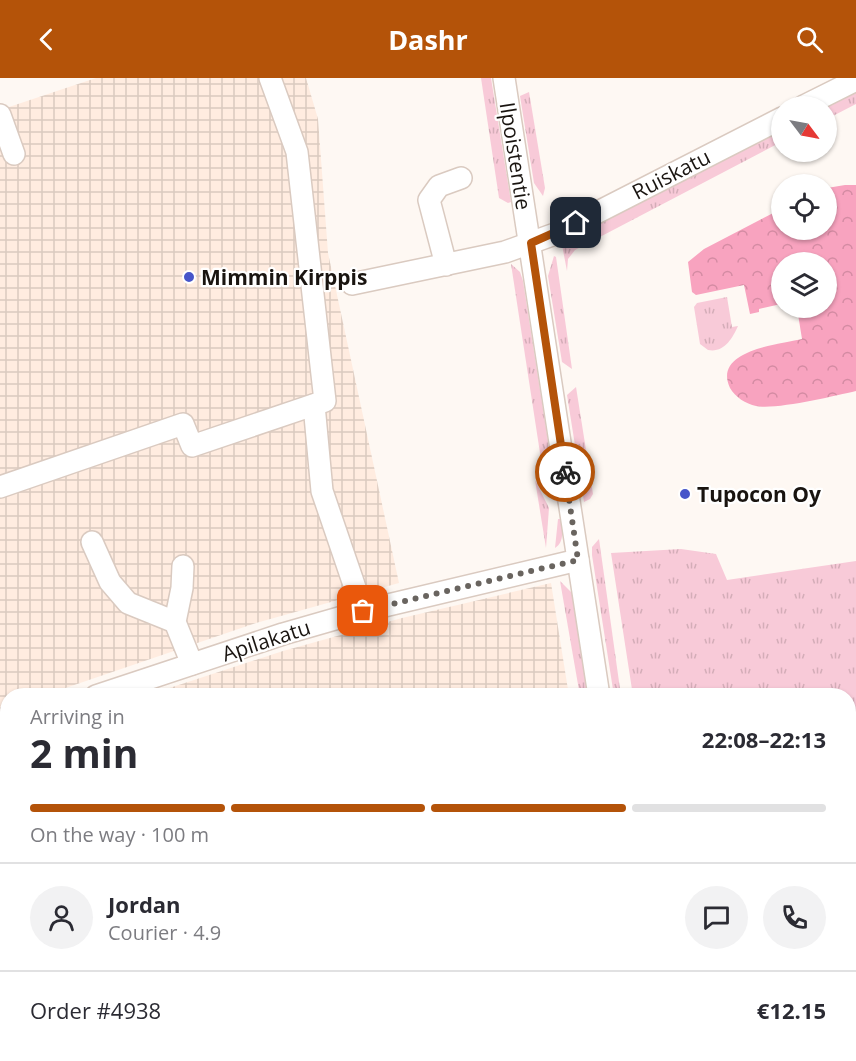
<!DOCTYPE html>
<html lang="en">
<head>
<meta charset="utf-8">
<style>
	body { margin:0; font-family:"Open Sans",sans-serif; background:#f2f2f3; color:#2b2b33; height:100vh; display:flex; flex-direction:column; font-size:22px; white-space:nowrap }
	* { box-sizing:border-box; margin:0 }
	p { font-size:20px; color:#7c7c81 }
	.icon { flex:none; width:33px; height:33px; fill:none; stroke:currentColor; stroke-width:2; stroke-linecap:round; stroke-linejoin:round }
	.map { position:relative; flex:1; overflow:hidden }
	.sheet { position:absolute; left:0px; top:610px; width:856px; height:374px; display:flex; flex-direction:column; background:#fff; border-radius:24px 24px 0 0; box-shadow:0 2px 4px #0004 }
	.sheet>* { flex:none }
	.needle { width:39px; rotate:122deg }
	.buttons { position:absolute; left:771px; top:18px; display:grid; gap:12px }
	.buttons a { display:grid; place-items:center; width:66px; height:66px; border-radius:50%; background:#fff; box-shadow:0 2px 4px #0004; font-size:30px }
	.pin { position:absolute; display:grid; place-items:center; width:51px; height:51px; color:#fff; margin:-26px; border-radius:12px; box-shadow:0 3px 9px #0006 }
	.courier { position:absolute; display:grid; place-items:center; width:60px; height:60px; margin:-30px; border:4px solid #b45309; border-radius:50%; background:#fff; color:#222; box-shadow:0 2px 8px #0007 }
	.overview em { font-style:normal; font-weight:700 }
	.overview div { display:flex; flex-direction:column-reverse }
	.overview { display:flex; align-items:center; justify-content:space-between; height:102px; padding:0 30px }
	h1 { font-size:39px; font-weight:700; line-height:45px }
	.bar { display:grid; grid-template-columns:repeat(4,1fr); gap:9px 6px; align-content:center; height:72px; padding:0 30px }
	.bar i { height:8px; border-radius:4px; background:#e1e1e2 }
	.bar .active { background:#b45309 }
	.bar p { grid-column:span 4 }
	.line { display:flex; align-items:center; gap:15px; padding:0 30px; border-top:2px solid #e1e1e2 }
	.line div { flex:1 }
	.round { display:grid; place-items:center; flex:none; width:63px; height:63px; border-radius:32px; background:#f2f2f3 }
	header { display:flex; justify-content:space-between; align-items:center; height:78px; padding:0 30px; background:#b45309; color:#fff; font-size:27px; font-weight:700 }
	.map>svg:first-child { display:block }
</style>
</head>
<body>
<header><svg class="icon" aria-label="back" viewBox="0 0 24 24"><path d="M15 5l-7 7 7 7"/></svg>Dashr<svg class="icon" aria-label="search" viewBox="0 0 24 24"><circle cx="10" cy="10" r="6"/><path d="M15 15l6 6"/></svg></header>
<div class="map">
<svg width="856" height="983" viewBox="0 0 856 983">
	<defs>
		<pattern id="industrial-grid" width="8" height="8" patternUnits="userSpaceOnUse" patternTransform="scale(1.5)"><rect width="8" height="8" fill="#ffece0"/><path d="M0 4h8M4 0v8" fill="none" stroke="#dacabf"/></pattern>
		<pattern id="grass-tufts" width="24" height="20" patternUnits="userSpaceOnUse" patternTransform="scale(1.5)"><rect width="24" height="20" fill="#f8cad8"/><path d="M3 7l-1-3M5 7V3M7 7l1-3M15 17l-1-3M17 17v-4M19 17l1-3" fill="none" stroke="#d4adb8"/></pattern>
		<pattern id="forest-crowns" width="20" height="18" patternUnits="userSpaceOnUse" patternTransform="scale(1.5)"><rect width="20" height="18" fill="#f8a3bf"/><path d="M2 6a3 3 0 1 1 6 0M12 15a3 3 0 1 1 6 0" fill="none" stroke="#d48ba3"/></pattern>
	</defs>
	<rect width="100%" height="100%" fill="#fef8f3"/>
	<g fill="url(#industrial-grid)">
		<polygon points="96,0 306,0 318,41 328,175 399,505 256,545 42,618 8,618 7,631 0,634 0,32"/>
		<polygon points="551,505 569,618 145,618 283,573 402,540"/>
		<polygon points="7,670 8,976 35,977 22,983 0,983 0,673"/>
		<polygon points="170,977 498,977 474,983 172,983"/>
		<polygon points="594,977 645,977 646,983 598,983"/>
	</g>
	<g fill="url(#grass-tufts)">
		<polygon points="481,0 491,0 511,124 508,125 499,120"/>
		<polygon points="856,13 856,26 827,41 826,28"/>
		<polygon points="529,14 545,110 543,118 534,105 520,18"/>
		<polygon points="781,52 781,64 575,172 568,181 567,193 562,167 572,158"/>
		<polygon points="554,178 556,179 572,291 562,284 548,198"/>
		<polygon points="511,186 520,194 523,203 558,427 542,388"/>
		<path d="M727,219L732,249L738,248C732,261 724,275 708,272L700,266L694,229L697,225Z"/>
		<polygon points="576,309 593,416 590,421 584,424 567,317"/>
		<polygon points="535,402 549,430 546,470"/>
		<path d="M558,441H561C562,452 565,464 555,470Z"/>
		<polygon points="599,461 621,618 614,618 592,477 592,469"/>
		<polygon points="681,471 716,476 727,502 856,483 856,977 796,983 690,983 689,977 849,976 849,618 633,618 611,475"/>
		<polygon points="560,503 572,515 588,618 580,618"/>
		<polygon points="498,976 594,977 598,983 474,983"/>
	</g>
	<path fill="url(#forest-crowns)" d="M845,107H856V313C834,318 776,332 756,328C746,326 735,319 730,310C712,272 781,266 802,261L797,230H826V184H782L781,226L759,231V234L750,236L744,207L696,217L692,214L688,184L704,171L781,131L782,152H826L827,110Z"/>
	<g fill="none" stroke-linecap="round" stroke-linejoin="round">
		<g stroke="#dacac0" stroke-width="24">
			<g id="minor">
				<polyline points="504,0 599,618"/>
				<polyline points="804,28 856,2"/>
				<polyline points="0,37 14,76"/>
				<polyline points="446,187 429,122 439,108 461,100"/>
				<polyline points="352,206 505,174 555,156 782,40"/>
				<polyline points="314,327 322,413 363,533"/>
				<polyline points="0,409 183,346 192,368 325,323 297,74 270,0"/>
				<polyline points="92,464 110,504 128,525 175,544 192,586"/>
				<polyline points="175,544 182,510 183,488"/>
				<polyline points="96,618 283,556 363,533 578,482"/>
				<polyline points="0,654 8,651"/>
				<polyline points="0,715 8,736"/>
				<polyline points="60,983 72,976"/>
			</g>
		</g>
		<use href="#minor" stroke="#fff" stroke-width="21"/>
	</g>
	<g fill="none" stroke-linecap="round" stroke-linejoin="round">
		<polyline stroke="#69645f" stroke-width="6" stroke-dasharray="0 10.8" points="363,533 578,482 565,394"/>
		<polyline stroke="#b45309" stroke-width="8" points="565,394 531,165 576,145"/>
	</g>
	<g fill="#4755c9" stroke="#fff" stroke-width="2">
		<circle cx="189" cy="199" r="6"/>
		<circle cx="685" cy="416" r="6"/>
	</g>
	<g text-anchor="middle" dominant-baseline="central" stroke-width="4.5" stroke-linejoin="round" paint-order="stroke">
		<g font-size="21" fill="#191410" stroke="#fff">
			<text transform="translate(516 78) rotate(81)">Ilpoistentie</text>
			<text transform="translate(671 96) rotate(-27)">Ruiskatu</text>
			<text transform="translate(266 562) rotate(-18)">Apilakatu</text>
		</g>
		<g font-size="21" font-weight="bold" fill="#191410" stroke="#fff" text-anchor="start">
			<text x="201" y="199">Mimmin Kirppis</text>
			<text x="697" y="416">Tupocon Oy</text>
		</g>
	</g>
</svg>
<div class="buttons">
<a><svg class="needle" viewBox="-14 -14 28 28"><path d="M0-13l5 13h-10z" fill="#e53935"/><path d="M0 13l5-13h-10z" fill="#7c7c81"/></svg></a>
<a><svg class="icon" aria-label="locate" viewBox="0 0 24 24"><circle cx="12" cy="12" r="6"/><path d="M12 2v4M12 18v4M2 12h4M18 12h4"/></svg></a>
<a><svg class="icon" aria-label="layers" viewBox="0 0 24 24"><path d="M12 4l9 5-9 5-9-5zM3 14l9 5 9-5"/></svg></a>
</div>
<div class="pin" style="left:363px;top:533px;background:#ea580c"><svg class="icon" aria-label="bag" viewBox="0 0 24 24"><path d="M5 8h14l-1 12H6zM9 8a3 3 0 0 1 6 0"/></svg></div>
<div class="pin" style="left:576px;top:145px;background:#1f2937"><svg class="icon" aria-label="home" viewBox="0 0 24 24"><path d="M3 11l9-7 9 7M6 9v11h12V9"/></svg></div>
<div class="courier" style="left:565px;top:394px"><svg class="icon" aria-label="bike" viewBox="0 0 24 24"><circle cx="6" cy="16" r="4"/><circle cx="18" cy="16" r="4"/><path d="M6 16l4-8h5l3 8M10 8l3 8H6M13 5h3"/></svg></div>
<section class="sheet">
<div class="overview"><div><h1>2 min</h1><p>Arriving in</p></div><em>22:08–22:13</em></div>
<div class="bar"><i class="active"></i><i class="active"></i><i class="active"></i><i></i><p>On the way · 100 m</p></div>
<div class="line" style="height:108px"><a class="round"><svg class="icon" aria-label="person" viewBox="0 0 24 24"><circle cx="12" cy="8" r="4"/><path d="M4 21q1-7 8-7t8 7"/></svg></a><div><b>Jordan</b><p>Courier · 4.9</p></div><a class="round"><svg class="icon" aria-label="chat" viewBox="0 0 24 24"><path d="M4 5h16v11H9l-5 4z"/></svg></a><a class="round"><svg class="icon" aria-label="phone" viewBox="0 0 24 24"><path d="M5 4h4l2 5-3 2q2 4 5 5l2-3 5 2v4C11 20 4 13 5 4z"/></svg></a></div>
<div class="line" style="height:78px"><div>Order #4938</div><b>€12.15</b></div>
</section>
</div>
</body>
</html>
